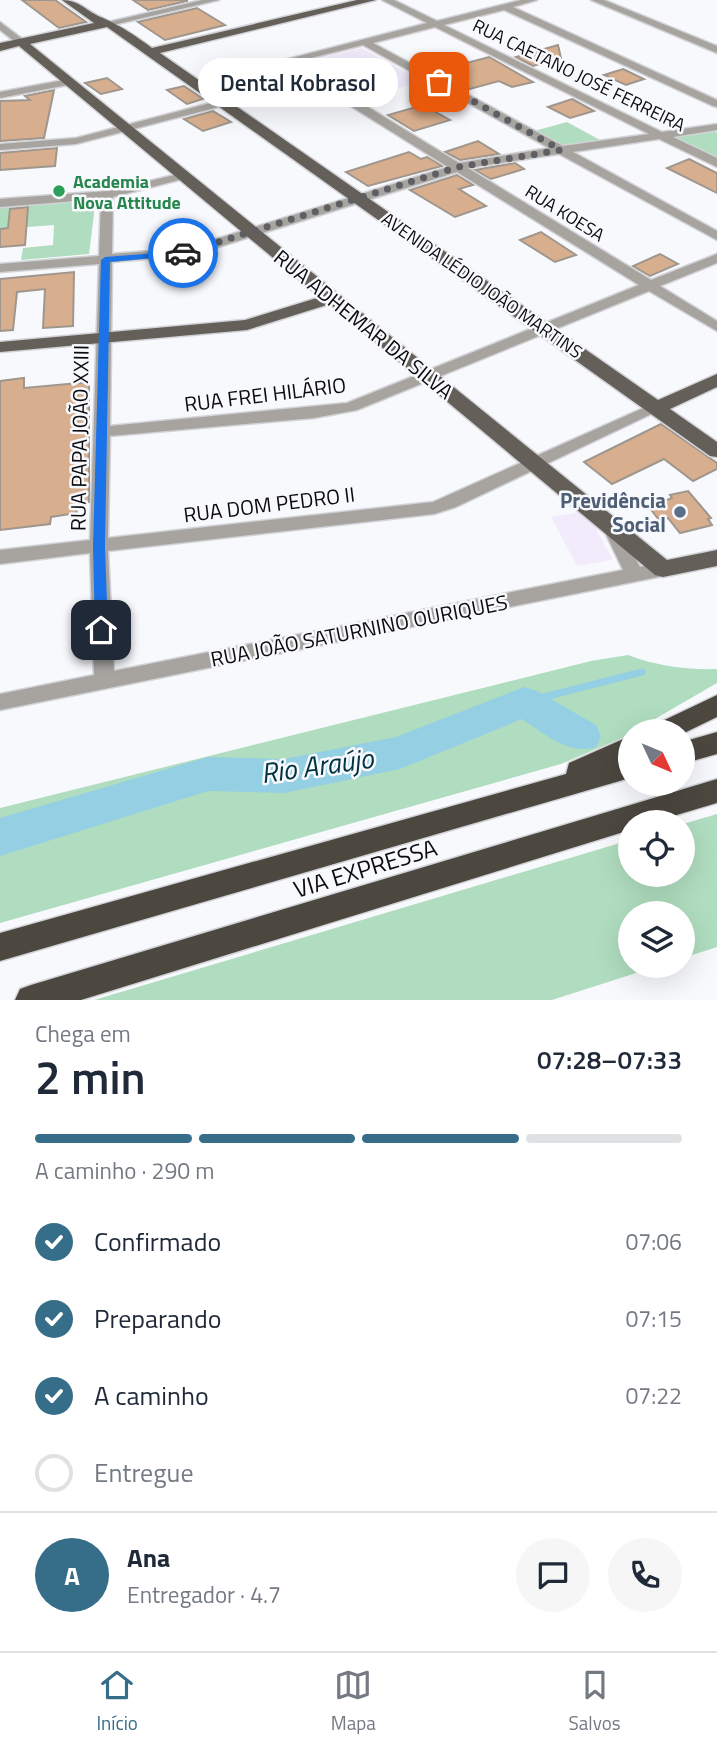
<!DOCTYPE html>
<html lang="pt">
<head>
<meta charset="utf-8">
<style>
	body { margin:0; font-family:"Titillium Web",sans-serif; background:#f6f6f7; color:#1f2937; height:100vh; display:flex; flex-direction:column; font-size:26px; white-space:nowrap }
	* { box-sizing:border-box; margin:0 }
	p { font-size:23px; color:#747a83 }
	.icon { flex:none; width:38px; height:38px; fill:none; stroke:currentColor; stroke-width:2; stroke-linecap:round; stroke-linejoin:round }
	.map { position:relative; height:1000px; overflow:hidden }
	.panel { display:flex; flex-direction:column; background:#fff; flex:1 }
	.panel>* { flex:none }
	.needle { width:46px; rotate:134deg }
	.tools { position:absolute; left:618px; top:719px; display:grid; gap:14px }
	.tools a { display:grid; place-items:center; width:77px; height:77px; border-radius:50%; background:#fff; box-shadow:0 7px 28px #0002; font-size:35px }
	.pin { position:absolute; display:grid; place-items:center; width:60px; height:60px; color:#fff; margin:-30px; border-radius:14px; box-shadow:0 4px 10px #0006 }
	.courier { position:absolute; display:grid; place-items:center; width:70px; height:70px; margin:-35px; border:5px solid #1a73e8; border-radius:50%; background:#fff; color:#222; box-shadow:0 2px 9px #0007 }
	.bubble { position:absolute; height:49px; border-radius:24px; background:#fff; box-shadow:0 7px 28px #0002; font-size:23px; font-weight:600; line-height:49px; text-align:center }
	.overview em { font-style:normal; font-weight:600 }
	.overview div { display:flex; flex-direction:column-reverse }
	.overview { display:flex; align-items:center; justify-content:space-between; height:119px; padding:0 35px }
	h1 { font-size:46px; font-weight:600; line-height:52px }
	.bar { display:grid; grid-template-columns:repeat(4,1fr); gap:10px 7px; align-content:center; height:84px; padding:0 35px }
	.bar i { height:9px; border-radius:5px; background:#e0e1e3 }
	.bar .active { background:#366e89 }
	.bar p { grid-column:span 4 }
	.line { display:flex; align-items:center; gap:18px; padding:0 35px; border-top:2px solid #e0e1e3 }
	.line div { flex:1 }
	.round { display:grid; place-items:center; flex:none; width:74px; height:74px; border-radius:37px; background:#f6f6f7 }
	ol { padding:0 35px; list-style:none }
	li { display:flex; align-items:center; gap:21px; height:77px }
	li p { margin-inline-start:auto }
	li .icon { padding:7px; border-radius:50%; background:#366e89; color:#fff; stroke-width:4 }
	li:last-child { color:#747a83 }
	li i { width:38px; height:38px; border:4px solid #e0e1e3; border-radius:50% }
	.tab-bar { display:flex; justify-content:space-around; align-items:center; height:98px; border-top:2px solid #e0e1e3; background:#fff; font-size:19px; color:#747a83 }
	.tab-bar a { display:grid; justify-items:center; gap:4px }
	.tab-bar .active { color:#366e89 }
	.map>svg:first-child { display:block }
</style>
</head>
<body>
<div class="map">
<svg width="717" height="1000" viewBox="0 0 717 1000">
	<rect width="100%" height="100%" fill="#f8f9fd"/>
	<g fill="#f2ebfc">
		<polygon points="361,48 422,81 394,89 355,67 317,77 295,64"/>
		<polygon points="586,511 613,560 577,566 551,517"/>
	</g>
	<g fill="#b0ddbf">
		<polygon points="567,122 600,140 561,146 534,131"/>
		<polygon points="713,129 717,133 717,160 667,136"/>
		<polygon points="93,199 94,214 89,254 21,260 23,248 53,245 54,225 0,229 0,204"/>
		<path d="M628,655C657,666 686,670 717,669V683L622,738L561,764L0,923V808L591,661Z"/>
		<polygon points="717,814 717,947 683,958 682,914 630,914 630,966 658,966 552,1000 94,1000 630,840 630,875 682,875 683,824"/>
	</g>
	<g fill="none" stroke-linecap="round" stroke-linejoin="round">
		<polyline stroke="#95cfe3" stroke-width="7" points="524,702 642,672"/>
		<path fill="#95cfe3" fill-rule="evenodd" d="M524,687L537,691L596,725L601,736L596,747C569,756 544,733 522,719L400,769L284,793L208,791L0,856V818L208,757L284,759L396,737Z"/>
	</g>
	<g fill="#d8af8e" stroke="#9f968e" stroke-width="2">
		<polygon points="22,0 55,0 86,22 59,28"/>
		<polygon points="133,0 187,0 187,1 148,10"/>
		<polygon points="197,8 225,25 165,40 138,22"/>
		<polygon points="558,45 561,58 533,66 516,57"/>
		<polygon points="489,57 533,82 512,87 499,81 466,90 432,72"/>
		<polygon points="623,69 644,79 626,85 604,75"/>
		<polygon points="348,70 370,83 347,89 325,76"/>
		<polygon points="107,78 122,89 101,94 85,83"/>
		<polygon points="184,86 190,90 203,99 187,104 167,90"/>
		<polygon points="54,90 44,138 0,141 0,101 30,100 25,96"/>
		<polygon points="572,99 594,111 570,118 548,107"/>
		<polygon points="423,105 450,120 414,131 388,115"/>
		<polygon points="213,111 231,122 203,131 184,119"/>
		<polygon points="478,141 499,154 460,160 445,152"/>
		<polygon points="57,148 55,166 0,170 0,153"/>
		<polygon points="409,152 421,159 427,157 442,166 368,186 346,172"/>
		<polygon points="689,159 717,173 717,193 667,168"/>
		<polygon points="515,163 524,169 491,179 475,170"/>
		<polygon points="457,175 473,185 459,189 486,206 455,217 410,190"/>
		<polygon points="28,207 25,245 0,247 0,229 8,228 10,209"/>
		<polygon points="541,232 576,255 555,262 520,240"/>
		<polygon points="660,254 678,264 650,276 633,266"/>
		<polygon points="74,272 73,326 43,328 45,289 17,292 13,330 0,331 0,279"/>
		<polygon points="24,378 24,388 89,382 89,502 75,503 77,513 51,517 50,524 0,530 0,381"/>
		<polygon points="661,424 717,463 717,469 693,481 664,459 612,484 584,462"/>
		<polygon points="688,491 711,518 708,519 712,525 680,533 668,518 659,520 649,507 672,498 670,495"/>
	</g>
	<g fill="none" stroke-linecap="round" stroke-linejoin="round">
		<g stroke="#d2d3d7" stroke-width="3">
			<g id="minor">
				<polygon points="202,0 219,0 109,26 104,23"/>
				<path d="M382,0H394L437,21L521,0H537L513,7L717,100V107L713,106L504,10L444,25L662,132L717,124V130L673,137L717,158V167L659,139L573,152L717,231V240L559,154L468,168L651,280L717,254V263L660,286L717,321V331L649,291L357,410L314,418L110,436L108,538L433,502L650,405L656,403L664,408L456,507L434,514L108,551L114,671L623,570L603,528L606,524H618L640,567L663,562L670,564L672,569L670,574L663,576L0,710V694L94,675L90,553L0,564V550L90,540L99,264L0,272V264L99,256L101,199L0,207V199L107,191L187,172V178L113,197L112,254L187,248L448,167L285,65L196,87L191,84L427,23ZM435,27L649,134L563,146L373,43ZM363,45L549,148L459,163L295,62ZM457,172L639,285L347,403L110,426L112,262L193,255Z"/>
				<polygon points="591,0 604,0 717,46 717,53"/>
				<polygon points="0,22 25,41 25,45 19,45 0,30"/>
				<polygon points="69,79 74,82 73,84 0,98 0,92"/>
				<polygon points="222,100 226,101 226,105 76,144 0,150 0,144 76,138"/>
			</g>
		</g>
		<g stroke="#d2d3d7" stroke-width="3">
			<path id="major" d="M62,0C80,0 87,12 103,18C121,26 136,36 152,48L357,0H376L160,53L658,400L717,374V387L670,409L717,442V457L710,456L107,27L30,44L667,560L717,550V566L663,577L655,575L330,304L247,330L0,352V342L245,320L320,297L19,46L0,51V43L94,23Z"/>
		</g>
		<g stroke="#d2d3d7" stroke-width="3">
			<g id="highway">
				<polygon points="717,695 717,717 682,734 682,732 650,732 654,725"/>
				<polygon points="717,732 717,754 682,764 682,742"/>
				<polygon points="630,736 630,778 0,961 0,933 566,774 569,763"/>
				<polygon points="717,779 717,803 653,822 630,822 630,830 81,1000 15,1000 20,989 31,985"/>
			</g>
		</g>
		<use href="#minor" fill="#a7a4a0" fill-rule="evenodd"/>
		<use href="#major" fill="#645f58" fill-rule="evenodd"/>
		<use href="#highway" fill="#4c473f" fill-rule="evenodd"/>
	</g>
	<polygon fill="#1a73e8" points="183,251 186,255 110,262 105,547 108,630 101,635 95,630 93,547 101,260 105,257"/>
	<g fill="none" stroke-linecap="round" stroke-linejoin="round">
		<polyline stroke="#5f5f63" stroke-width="7" stroke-dasharray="0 12.6" points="183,253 458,167 561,150 439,82"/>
	</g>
	<circle fill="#2e9e5b" stroke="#f8f9fd" stroke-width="2.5" cx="59" cy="191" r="7"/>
	<circle fill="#5c6f8a" stroke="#f8f9fd" stroke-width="2.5" cx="680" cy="512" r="7"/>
	<g text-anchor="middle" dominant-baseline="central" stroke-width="5" stroke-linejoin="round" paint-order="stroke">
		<g font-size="18" fill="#0c0c10" stroke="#f8f9fd">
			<text transform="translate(579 75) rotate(26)">RUA CAETANO JOSÉ FERREIRA</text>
			<text transform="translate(565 213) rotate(32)">RUA KOESA</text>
			<text transform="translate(482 285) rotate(35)">AVENIDA LÉDIO JOÃO MARTINS</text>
		</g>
		<g font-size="18" font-weight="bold" fill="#27864d" stroke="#f8f9fd" text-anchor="start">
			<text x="73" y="181">Academia<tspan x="73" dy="21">Nova Attitude</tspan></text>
		</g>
		<g font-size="21" fill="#0c0c10" stroke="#f8f9fd">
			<text transform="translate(364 324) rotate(39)">RUA ADHEMAR DA SILVA</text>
			<text transform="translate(265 394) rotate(-7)">RUA FREI HILÁRIO</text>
			<text transform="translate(79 438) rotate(-89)">RUA PAPA JOÃO XXIII</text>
			<text transform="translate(269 504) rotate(-7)">RUA DOM PEDRO II</text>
			<text transform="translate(359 630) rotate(-11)">RUA JOÃO SATURNINO OURIQUES</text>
		</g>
		<g font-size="21" font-weight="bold" fill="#4e5e75" stroke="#f8f9fd" text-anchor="end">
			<text x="666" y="500">Previdência<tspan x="666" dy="24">Social</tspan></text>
		</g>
		<g font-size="24" fill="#0c0c10" stroke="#f8f9fd">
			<text transform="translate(365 868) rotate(-17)">VIA EXPRESSA</text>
		</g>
		<g font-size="28" font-style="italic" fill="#003442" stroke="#f8f9fd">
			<text transform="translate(317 765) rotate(-8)">Rio Araújo</text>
		</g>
	</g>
</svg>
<div class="tools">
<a><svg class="needle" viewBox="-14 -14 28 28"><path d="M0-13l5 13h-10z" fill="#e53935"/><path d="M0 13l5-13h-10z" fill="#747a83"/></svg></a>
<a><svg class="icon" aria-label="locate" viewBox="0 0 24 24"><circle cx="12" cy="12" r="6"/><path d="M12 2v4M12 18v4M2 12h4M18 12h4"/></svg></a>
<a><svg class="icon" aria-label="layers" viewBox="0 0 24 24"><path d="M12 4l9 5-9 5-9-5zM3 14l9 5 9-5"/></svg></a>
</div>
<div class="pin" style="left:439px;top:82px;background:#ea580c"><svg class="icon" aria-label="bag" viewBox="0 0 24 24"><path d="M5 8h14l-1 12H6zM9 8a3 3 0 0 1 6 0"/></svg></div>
<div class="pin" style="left:101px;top:630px;background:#1f2937"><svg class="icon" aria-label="home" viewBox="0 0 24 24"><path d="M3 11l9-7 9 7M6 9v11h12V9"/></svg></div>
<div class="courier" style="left:183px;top:253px"><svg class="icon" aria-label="car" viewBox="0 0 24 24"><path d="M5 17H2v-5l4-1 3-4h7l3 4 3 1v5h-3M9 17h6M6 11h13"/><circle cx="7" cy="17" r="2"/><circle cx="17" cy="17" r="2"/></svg></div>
<div class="bubble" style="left:198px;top:58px;width:200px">Dental Kobrasol</div>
</div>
<section class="panel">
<div class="overview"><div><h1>2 min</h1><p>Chega em</p></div><em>07:28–07:33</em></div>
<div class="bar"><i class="active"></i><i class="active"></i><i class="active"></i><i></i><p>A caminho · 290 m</p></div>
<ol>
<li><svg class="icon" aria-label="check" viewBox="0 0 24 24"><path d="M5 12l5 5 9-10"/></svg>Confirmado<p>07:06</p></li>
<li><svg class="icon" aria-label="check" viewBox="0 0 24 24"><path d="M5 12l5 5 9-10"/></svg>Preparando<p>07:15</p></li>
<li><svg class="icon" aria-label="check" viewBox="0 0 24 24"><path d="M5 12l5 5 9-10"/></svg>A caminho<p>07:22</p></li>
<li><i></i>Entregue</li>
</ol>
<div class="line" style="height:126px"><b class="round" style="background:#366e89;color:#fff">A</b><div><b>Ana</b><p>Entregador · 4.7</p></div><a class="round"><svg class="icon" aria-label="chat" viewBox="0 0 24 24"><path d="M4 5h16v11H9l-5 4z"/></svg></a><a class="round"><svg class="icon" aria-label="phone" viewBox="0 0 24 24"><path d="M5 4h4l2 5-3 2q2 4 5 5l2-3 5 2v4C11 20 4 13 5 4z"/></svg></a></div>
</section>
<nav class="tab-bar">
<a class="active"><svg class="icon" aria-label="home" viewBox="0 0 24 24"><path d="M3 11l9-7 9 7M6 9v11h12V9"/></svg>Início</a>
<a><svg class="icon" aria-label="map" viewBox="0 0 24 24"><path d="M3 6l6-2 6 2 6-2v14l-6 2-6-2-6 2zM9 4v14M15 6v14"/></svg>Mapa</a>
<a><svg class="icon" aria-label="saved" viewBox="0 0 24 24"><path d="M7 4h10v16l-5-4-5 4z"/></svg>Salvos</a>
</nav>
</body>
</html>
